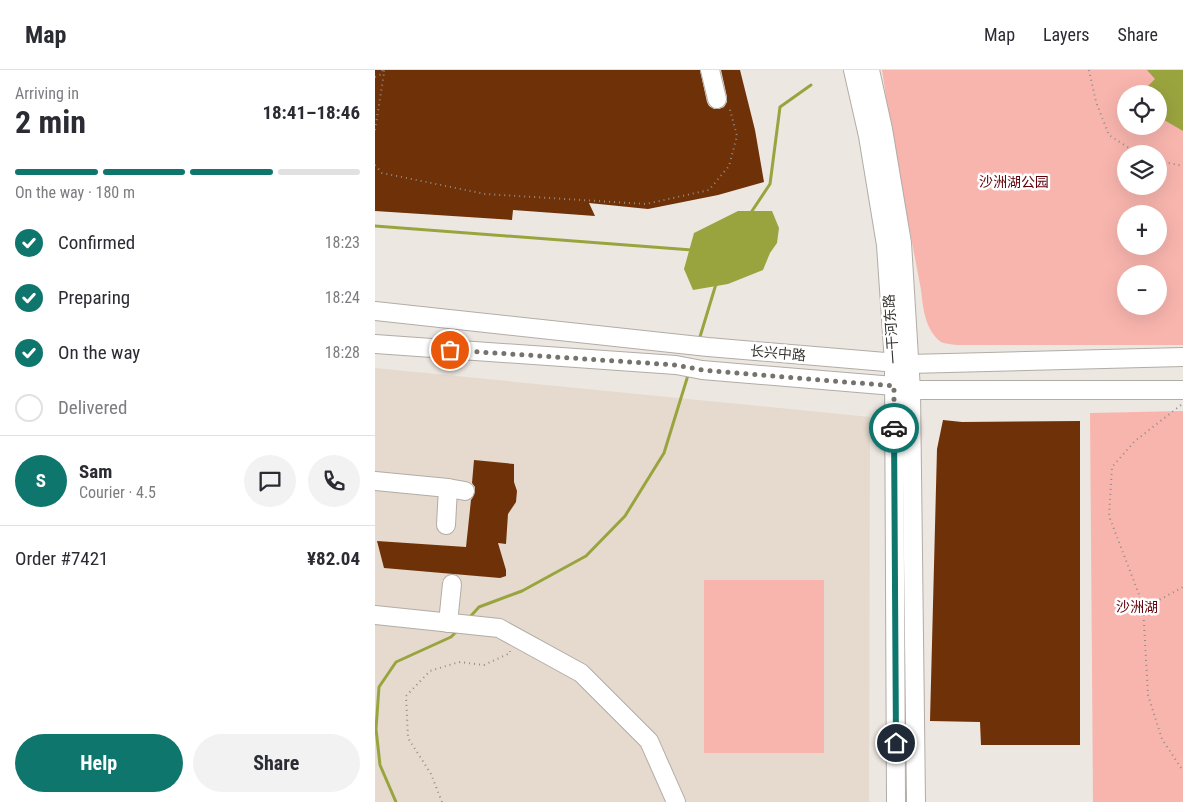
<!DOCTYPE html>
<html lang="en">
<head>
<meta charset="utf-8">
<style>
	body { margin:0; font-family:"Roboto Condensed","Noto Sans SC",sans-serif; background:#f2f2f3; color:#2b2b33; height:100vh; display:flex; flex-direction:column; font-size:19px; white-space:nowrap }
	* { box-sizing:border-box; margin:0 }
	p { font-size:16px; color:#7c7c81 }
	.icon { flex:none; width:28px; height:28px; fill:none; stroke:currentColor; stroke-width:2; stroke-linecap:round; stroke-linejoin:round }
	.map { position:relative; flex:1; overflow:hidden }
	.details { display:flex; flex-direction:column; background:#fff; width:375px }
	.details>* { flex:none }
	.tools { position:absolute; left:742px; top:15px; display:grid; gap:10px }
	.tools a { display:grid; place-items:center; width:50px; height:50px; border-radius:50%; background:#fff; box-shadow:0 5px 20px #0002; font-size:25px }
	.pin { position:absolute; display:grid; place-items:center; width:42px; height:42px; color:#fff; margin:-21px; border:2px solid #fff; border-radius:50%; box-shadow:0 1px 5px #0007 }
	.courier { position:absolute; display:grid; place-items:center; width:50px; height:50px; margin:-25px; border:4px solid #0f766e; border-radius:50%; background:#fff; color:#222; box-shadow:0 1px 6px #0007 }
	.headline em { font-style:normal; font-weight:700 }
	.headline div { display:flex; flex-direction:column-reverse }
	.headline { display:flex; align-items:center; justify-content:space-between; height:85px; padding:0 15px }
	h1 { font-size:32px; font-weight:700; line-height:38px }
	.bar { display:grid; grid-template-columns:repeat(4,1fr); gap:8px 5px; align-content:center; height:60px; padding:0 15px }
	.bar i { height:6px; border-radius:4px; background:#e1e1e2 }
	.bar .current { background:#0f766e }
	.bar p { grid-column:span 4 }
	.line { display:flex; align-items:center; gap:12px; padding:0 15px; border-top:1px solid #e1e1e2 }
	.line div { flex:1 }
	.round { display:grid; place-items:center; flex:none; width:52px; height:52px; border-radius:26px; background:#f2f2f3 }
	ol { padding:0 15px; list-style:none }
	li { display:flex; align-items:center; gap:15px; height:55px }
	li p { margin-inline-start:auto }
	li .icon { padding:5px; border-radius:50%; background:#0f766e; color:#fff; stroke-width:4 }
	li:last-child { color:#7c7c81 }
	li i { width:28px; height:28px; border:2px solid #e1e1e2; border-radius:50% }
	.button { display:flex; gap:10px; margin-top:auto; padding:10px 15px }
	.button a { flex:1; height:58px; border-radius:30px; background:#0f766e; color:#fff; font-size:20px; font-weight:700; line-height:58px; text-align:center }
	.button a+a { background:#f2f2f3; color:#2b2b33 }
	header { display:flex; align-items:center; gap:30px; box-sizing:border-box; height:70px; padding:0 25px; background:#fff; border-bottom:1px solid #e1e1e2 }
	header strong { font-size:24px }
	nav { display:flex; gap:28px; margin-inline-start:auto; font-size:18px }
	main { display:flex; flex:1; min-height:0 }
	.map>svg:first-child { display:block }
</style>
</head>
<body>
<header>
<strong>Map</strong>
<nav><a>Map</a><a>Layers</a><a>Share</a></nav>
</header>
<main>
<section class="details">
<div class="headline"><div><h1>2 min</h1><p>Arriving in</p></div><em>18:41–18:46</em></div>
<div class="bar"><i class="current"></i><i class="current"></i><i class="current"></i><i></i><p>On the way · 180 m</p></div>
<ol>
<li><svg class="icon" aria-label="check" viewBox="0 0 24 24"><path d="M5 12l5 5 9-10"/></svg>Confirmed<p>18:23</p></li>
<li><svg class="icon" aria-label="check" viewBox="0 0 24 24"><path d="M5 12l5 5 9-10"/></svg>Preparing<p>18:24</p></li>
<li><svg class="icon" aria-label="check" viewBox="0 0 24 24"><path d="M5 12l5 5 9-10"/></svg>On the way<p>18:28</p></li>
<li><i></i>Delivered</li>
</ol>
<div class="line" style="height:90px"><b class="round" style="background:#0f766e;color:#fff">S</b><div><b>Sam</b><p>Courier · 4.5</p></div><a class="round"><svg class="icon" aria-label="chat" viewBox="0 0 24 24"><path d="M4 5h16v11H9l-5 4z"/></svg></a><a class="round"><svg class="icon" aria-label="phone" viewBox="0 0 24 24"><path d="M5 4h4l2 5-3 2q2 4 5 5l2-3 5 2v4C11 20 4 13 5 4z"/></svg></a></div>
<div class="line" style="height:65px"><div>Order #7421</div><b>¥82.04</b></div>
<div class="button"><a>Help</a><a>Share</a></div>
</section>
<div class="map">
<svg width="808" height="732" viewBox="0 0 808 732">
	<rect width="100%" height="100%" fill="#ede7e1"/>
	<polygon fill="#e5dacd" points="0,298 495,347 494,732 0,732"/>
	<g fill="#f8b5ae" fill-rule="evenodd">
		<path d="M507,0H808V275H582C577,274 570,274 566,272C550,260 548,238 546,220L517,66ZM751,24H784V56H751ZM751,84H784V116H751ZM751,144H784V176H751ZM751,204H784V236H751Z"/>
		<polygon points="808,341 808,732 718,732 715,343"/>
		<rect x="329" y="510" width="120" height="173"/>
	</g>
	<g fill="#9aa43f">
		<polygon points="772,0 808,0 808,61 784,47 784,24 765,24 780,9"/>
		<polygon points="363,141 397,141 404,158 402,173 395,183 388,200 353,214 318,220 309,199 319,163"/>
	</g>
	<g fill="none" stroke-linecap="round" stroke-linejoin="round">
		<g stroke="#9aa43f" stroke-width="3">
			<polyline points="375,144 395,114 405,37 436,15"/>
			<polyline points="0,156 317,180"/>
			<polyline points="324,270 341,214"/>
			<polyline points="94,548 104,537 147,521 211,486 250,446 289,383 314,302"/>
			<polyline points="21,732 5,695 1,659 4,617 21,592 76,567 83,560"/>
		</g>
	</g>
	<g fill="#6f3108">
		<polygon points="0,0 325,0 332,32 334,36 339,39 344,39 349,37 352,32 352,27 346,0 365,0 380,60 389,112 343,125 273,139 214,133 220,146 138,140 137,150 0,141"/>
		<polygon points="568,350 587,352 705,351 705,675 606,675 605,652 555,651 562,379"/>
		<polygon points="99,390 139,394 139,412 142,421 141,432 133,444 131,474 123,473 131,500 131,506 125,508 9,498 2,471 91,477 96,430 98,427 100,422 100,417 97,413"/>
	</g>
	<g fill="none" stroke-linecap="round" stroke-linejoin="round">
		<g stroke="#b2aca6" stroke-width="20">
			<g id="minor">
				<polyline points="335,0 342,29"/>
				<polyline points="478,0 493,66 511,175 519,293 521,732"/>
				<polyline points="495,0 508,59 527,173 536,320 541,732"/>
				<polyline points="0,241 333,277 534,294 808,287"/>
				<polyline points="0,274 301,295 327,300 519,316 536,320 808,320"/>
				<polyline points="0,411 73,418 90,421"/>
				<polyline points="71,455 73,418"/>
				<polyline points="0,545 124,558 206,603 274,671 301,732"/>
				<polyline points="73,553 77,514"/>
			</g>
		</g>
		<g stroke="#918d89" stroke-width="2" stroke-dasharray="1 4" stroke-linecap="butt">
			<polyline points="7,0 9,3 9,0"/>
			<polyline points="714,0 721,32 734,65 763,84"/>
			<polyline points="0,7 9,3"/>
			<polyline points="0,60 9,3"/>
			<polyline points="784,91 808,96"/>
			<polyline points="0,95 7,103 110,124 271,134 334,120 354,96 362,66 354,36"/>
			<polyline points="806,335 760,371 737,397 734,446 768,535 784,530 808,517"/>
			<polyline points="768,535 773,625 787,669 808,701"/>
			<polyline points="67,732 56,704 33,668 31,626 55,601 84,592 109,595 135,583 135,581"/>
		</g>
		<use href="#minor" stroke="#fff" stroke-width="18"/>
	</g>
	<g fill="none" stroke-linecap="round" stroke-linejoin="round">
		<polyline stroke="#76736f" stroke-width="5" stroke-dasharray="0 9" points="75,280 301,295 327,300 519,316 519,358"/>
		<polyline stroke="#0f766e" stroke-width="6" points="519,358 521,673"/>
	</g>
	<g text-anchor="middle" dominant-baseline="central" stroke-width="5" stroke-linejoin="round" paint-order="stroke">
		<g font-size="14" fill="#600008" stroke="#fff">
			<text x="639" y="112">沙洲湖公园</text>
			<text x="762" y="537">沙洲湖</text>
		</g>
		<g font-size="14" fill="#363431" stroke="#fff">
			<text transform="translate(516 259) rotate(-94)">一干河东路</text>
			<text transform="translate(403 283) rotate(5)">长兴中路</text>
		</g>
	</g>
</svg>
<div class="tools">
<a><svg class="icon" aria-label="locate" viewBox="0 0 24 24"><circle cx="12" cy="12" r="6"/><path d="M12 2v4M12 18v4M2 12h4M18 12h4"/></svg></a>
<a><svg class="icon" aria-label="layers" viewBox="0 0 24 24"><path d="M12 4l9 5-9 5-9-5zM3 14l9 5 9-5"/></svg></a>
<a>+</a>
<a>−</a>
</div>
<div class="pin" style="left:75px;top:280px;background:#ea580c"><svg class="icon" aria-label="bag" viewBox="0 0 24 24"><path d="M5 8h14l-1 12H6zM9 8a3 3 0 0 1 6 0"/></svg></div>
<div class="pin" style="left:521px;top:673px;background:#1f2937"><svg class="icon" aria-label="home" viewBox="0 0 24 24"><path d="M3 11l9-7 9 7M6 9v11h12V9"/></svg></div>
<div class="courier" style="left:519px;top:358px"><svg class="icon" aria-label="car" viewBox="0 0 24 24"><path d="M5 17H2v-5l4-1 3-4h7l3 4 3 1v5h-3M9 17h6M6 11h13"/><circle cx="7" cy="17" r="2"/><circle cx="17" cy="17" r="2"/></svg></div>
</div>
</main>
</body>
</html>
